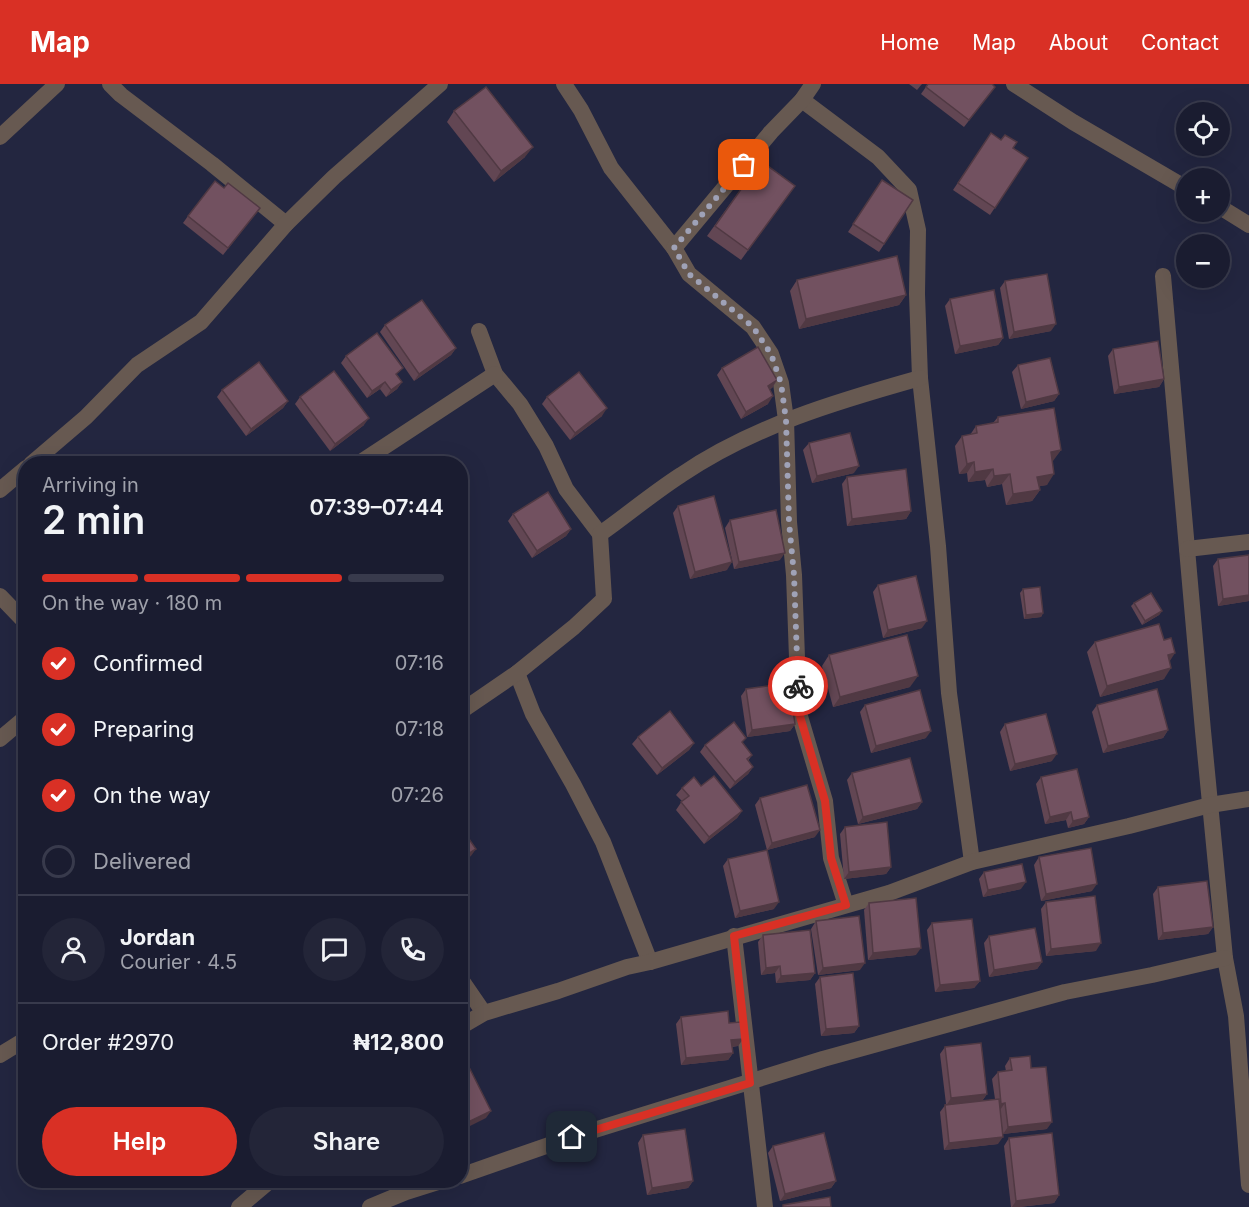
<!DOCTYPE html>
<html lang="en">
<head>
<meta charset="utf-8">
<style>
	body { margin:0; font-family:Inter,sans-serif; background:#232538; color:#f1f3f6; height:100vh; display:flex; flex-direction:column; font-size:22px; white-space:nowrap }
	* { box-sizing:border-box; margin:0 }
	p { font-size:20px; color:#9fa1ab }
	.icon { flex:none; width:33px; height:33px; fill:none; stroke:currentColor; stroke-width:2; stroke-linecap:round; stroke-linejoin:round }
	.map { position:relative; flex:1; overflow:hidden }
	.drawer { position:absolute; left:18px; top:372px; width:450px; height:732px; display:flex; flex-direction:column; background:#1a1c30; border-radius:24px; box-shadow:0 6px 24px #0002,0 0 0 2px #383a4c }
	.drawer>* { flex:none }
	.controls { position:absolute; left:1176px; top:18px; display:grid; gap:12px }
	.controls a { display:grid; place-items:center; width:54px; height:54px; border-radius:50%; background:#1a1c30; box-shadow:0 6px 24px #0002,0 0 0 2px #383a4c; font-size:30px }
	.pin { position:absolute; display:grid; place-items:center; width:51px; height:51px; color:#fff; margin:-26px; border-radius:12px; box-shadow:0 3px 9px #0006 }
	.courier { position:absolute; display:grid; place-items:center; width:60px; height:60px; margin:-30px; border:4px solid #d93025; border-radius:50%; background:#fff; color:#222; box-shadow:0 2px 8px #0007 }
	.head em { font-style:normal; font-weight:600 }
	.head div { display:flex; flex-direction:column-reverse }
	.head { display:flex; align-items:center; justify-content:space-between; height:102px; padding:0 24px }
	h1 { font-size:39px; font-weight:600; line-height:45px }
	.bar { display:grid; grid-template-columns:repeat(4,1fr); gap:9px 6px; align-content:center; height:72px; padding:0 24px }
	.bar i { height:8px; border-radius:4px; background:#383a4c }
	.bar .active { background:#d93025 }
	.bar p { grid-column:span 4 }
	.line { display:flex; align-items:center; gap:15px; padding:0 24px; border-top:2px solid #383a4c }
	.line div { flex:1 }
	.round { display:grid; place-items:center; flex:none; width:63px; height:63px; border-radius:32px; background:#232538 }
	ol { padding:0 24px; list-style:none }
	li { display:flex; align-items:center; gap:18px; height:66px }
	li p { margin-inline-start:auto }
	li .icon { padding:6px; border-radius:50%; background:#d93025; color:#fff; stroke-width:4 }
	li:last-child { color:#9fa1ab }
	li i { width:33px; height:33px; border:3px solid #383a4c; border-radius:50% }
	.primary-button { display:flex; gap:12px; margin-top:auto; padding:12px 24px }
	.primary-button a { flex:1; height:69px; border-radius:36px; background:#d93025; color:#fff; font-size:24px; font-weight:600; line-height:69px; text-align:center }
	.primary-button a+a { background:#232538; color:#f1f3f6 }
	header { display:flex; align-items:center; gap:36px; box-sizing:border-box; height:84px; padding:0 30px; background:#d93025; color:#fff }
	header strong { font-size:28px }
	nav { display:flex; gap:33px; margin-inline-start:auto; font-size:21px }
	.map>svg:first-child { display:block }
</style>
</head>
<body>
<header>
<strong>Map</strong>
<nav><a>Home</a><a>Map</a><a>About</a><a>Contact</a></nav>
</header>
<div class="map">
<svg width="1249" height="1123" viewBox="0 0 1249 1123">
	<rect width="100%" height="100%" fill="#232640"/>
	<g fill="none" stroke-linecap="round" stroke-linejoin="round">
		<g stroke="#675951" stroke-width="16">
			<polyline points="110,0 121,11 212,80 286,140"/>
			<polyline points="564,0 581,26 611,84 674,164 689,190 753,243 771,270 781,299 786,336 789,438 794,491 799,629 825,717 831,774 846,821"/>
			<polyline points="1014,0 1073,38 1186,104"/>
			<polyline points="802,16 878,73 909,106 918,146 917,210 920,294 938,462 949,609 972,778"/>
			<polyline points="0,53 57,0"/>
			<polyline points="1220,123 1249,141"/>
			<polyline points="674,164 771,48 802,16 813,0"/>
			<polyline points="1163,192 1203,647 1225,874 1236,932 1249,1101"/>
			<polyline points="479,247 495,290 520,320 546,362 566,405 600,450"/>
			<polyline points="31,380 86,333 137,281 201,238 286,140 334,93 440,0"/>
			<polyline points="358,380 495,290"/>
			<polyline points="0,406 26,384"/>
			<polyline points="1187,465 1249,458"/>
			<polyline points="0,512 26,539"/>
			<polyline points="517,589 533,630 573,700 603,758 650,878"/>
			<path d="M460,628L517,589L574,543L604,515L600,450C627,431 653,409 681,391C753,342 838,317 920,294"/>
			<polyline points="0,655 26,633"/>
			<polyline points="734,852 765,1123"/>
			<polyline points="460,894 484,929"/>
			<polyline points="460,943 484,929 558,907 627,883 650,878 889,809 972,778 1129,742 1210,721 1249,715"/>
			<polyline points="0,971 26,955"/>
			<polyline points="460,1092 572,1053 823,975 1065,908 1152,891 1225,874"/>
			<polyline points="239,1123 271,1096"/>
			<polyline points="370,1123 406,1108 444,1096"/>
		</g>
	</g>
	<g fill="#624653">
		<polygon points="909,0 922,0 917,6"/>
		<polygon points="928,0 995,3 964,43 921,10"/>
		<polygon points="454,27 525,73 494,98 447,38"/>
		<polygon points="991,49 1028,74 990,131 953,106"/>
		<polygon points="761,77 795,102 741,176 707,152"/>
		<polygon points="882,96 913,116 879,168 848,148"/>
		<polygon points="224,104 260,124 223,171 183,139 188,132"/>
		<polygon points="797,196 906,211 899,221 799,245 790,207"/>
		<polygon points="1005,197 1051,247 1009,255 1000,204"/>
		<polygon points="950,215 1003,254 998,261 955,270 945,222"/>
		<polygon points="385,241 456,264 451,271 414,297 380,248"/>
		<polygon points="1113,265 1164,295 1159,303 1114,310 1108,272"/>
		<polygon points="346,272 398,292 402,298 397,305 386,313 380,305 367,314 341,279"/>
		<polygon points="1018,281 1059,310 1054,317 1021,325 1012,288"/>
		<polygon points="722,284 777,296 772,304 769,305 768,320 741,335 717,291"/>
		<polygon points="222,306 288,317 283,324 246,352 217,313"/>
		<polygon points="300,313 364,341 330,367 295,320"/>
		<polygon points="547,313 602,332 570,356 542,320"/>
		<polygon points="998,333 1061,366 1052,377 1047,401 1039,402 1040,406 1032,417 1006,421 1002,400 987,403 985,396 968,398 967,389 959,390 955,362 962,352 970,351 976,342 993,339"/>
		<polygon points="809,359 854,389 812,399 803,366"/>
		<polygon points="847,393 911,427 906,435 847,442 842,400"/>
		<polygon points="678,422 727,486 690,495 673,429"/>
		<polygon points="513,430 571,445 566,452 532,474 508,437"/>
		<polygon points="730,436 780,476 734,485 725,444"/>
		<polygon points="1218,475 1249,517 1218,522 1213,482"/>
		<polygon points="878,501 922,544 883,554 873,508"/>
		<polygon points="1023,505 1043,529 1041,533 1024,535 1020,509"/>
		<polygon points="1134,519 1162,527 1159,531 1142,541 1131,522"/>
		<polygon points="1095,558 1169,577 1164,595 1100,613 1087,568"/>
		<polygon points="829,571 910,603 833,623 822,582"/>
		<polygon points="746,605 795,640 790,647 747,653 741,612"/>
		<polygon points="865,621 926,654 871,669 860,628"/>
		<polygon points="1097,621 1168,646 1163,654 1103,669 1092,628"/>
		<polygon points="1005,640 1052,677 1010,687 1000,648"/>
		<polygon points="638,653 694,659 689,666 657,691 632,660"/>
		<polygon points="743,659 752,671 748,677 753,683 748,690 730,705 700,668 705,661"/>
		<polygon points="852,689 922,718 917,725 858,740 847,696"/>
		<polygon points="1041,693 1089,733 1084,740 1068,744 1066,736 1045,740 1036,700"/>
		<polygon points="701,702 742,727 737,734 704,760 676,726 682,717 676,711 682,704"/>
		<polygon points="760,714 815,753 767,766 755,721"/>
		<polygon points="845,743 891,783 886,790 844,795 840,750"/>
		<polygon points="1039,773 1092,807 1041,817 1034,781"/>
		<polygon points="728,775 774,825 735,834 723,782"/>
		<polygon points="984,788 1021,805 983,813 979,795"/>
		<polygon points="1158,803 1213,843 1208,850 1158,856 1153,810"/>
		<polygon points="1046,818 1096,867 1046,872 1041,825"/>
		<polygon points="869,819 916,871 868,876 864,826"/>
		<polygon points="816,837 860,886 818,891 811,845"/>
		<polygon points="932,839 980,897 974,904 935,908 927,846"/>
		<polygon points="763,851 815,889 810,896 776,899 775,889 761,891 758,858"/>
		<polygon points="989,852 1042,878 1037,885 989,893 984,859"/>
		<polygon points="820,893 859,942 854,949 821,952 815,900"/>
		<polygon points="681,933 729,939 743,955 738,962 732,963 733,969 728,976 681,981 676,940"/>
		<polygon points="945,963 987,1010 982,1017 995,1015 992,995 998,988 1006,987 1005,982 1010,974 1031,984 1047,1045 1003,1050 1000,1026 998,1060 944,1066 940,1028 946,1020 940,970"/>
		<polygon points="26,1034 26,1046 21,1040"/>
		<polygon points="643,1051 693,1097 688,1104 647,1111 638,1059"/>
		<polygon points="1009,1054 1059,1111 1054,1119 1019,1123 1011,1123 1004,1062"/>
		<polygon points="773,1062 836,1097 831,1104 780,1117 768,1069"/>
	</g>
	<g fill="#503943">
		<polygon points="533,63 525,73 494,98 501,87"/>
		<polygon points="906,211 899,221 799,245 806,235"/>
		<polygon points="1056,240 1051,247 1009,255 1014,248"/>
		<polygon points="1003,254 998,261 955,270 960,262"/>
		<polygon points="456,264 451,271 414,297 419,290"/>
		<polygon points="1164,295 1159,303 1114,310 1119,303"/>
		<polygon points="777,296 772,304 763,309 768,302"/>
		<polygon points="385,298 380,305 367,314 372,307"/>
		<polygon points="402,298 397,305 386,313 391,306"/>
		<polygon points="1059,310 1054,317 1021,325 1026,318"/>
		<polygon points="773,312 768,320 741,335 746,328"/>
		<polygon points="288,317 283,324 246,352 251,345"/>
		<polygon points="607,324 602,332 570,356 575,349"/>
		<polygon points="369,334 364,341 330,367 335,360"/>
		<polygon points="1061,366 1053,377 1043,378 1051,368"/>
		<polygon points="974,378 967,389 959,390 967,380"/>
		<polygon points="859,382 854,389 812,399 817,392"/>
		<polygon points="993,385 985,396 968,398 975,388"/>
		<polygon points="1010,390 1002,400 987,403 994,392"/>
		<polygon points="1054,390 1047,401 1030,404 1037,393"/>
		<polygon points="1040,406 1032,417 1006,421 1013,410"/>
		<polygon points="911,427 906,435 847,442 852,435"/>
		<polygon points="571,445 566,452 532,474 537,467"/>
		<polygon points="785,469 780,476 734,485 739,478"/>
		<polygon points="732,478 727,486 690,495 695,488"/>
		<polygon points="1249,511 1249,517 1218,522 1223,515"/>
		<polygon points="1162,527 1159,531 1142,541 1145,537"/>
		<polygon points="1043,529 1041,533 1024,535 1026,531"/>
		<polygon points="927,537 922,544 883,554 888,546"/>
		<polygon points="1175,569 1168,580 1168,571"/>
		<polygon points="1171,584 1164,595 1100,613 1107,602"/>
		<polygon points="918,592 910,603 833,623 840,613"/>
		<polygon points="795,640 790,647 747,653 752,646"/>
		<polygon points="1168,646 1163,654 1103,669 1108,662"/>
		<polygon points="931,647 926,654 871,669 876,662"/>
		<polygon points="694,659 689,666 657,691 662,684"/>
		<polygon points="1057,670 1052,677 1010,687 1015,680"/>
		<polygon points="753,683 748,690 730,705 735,698"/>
		<polygon points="922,718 917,725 858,740 863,733"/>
		<polygon points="742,727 737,734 704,760 709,753"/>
		<polygon points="1071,728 1066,736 1045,740 1050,733"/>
		<polygon points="1089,733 1084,740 1068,744 1073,737"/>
		<polygon points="820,746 815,753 767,766 772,759"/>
		<polygon points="476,765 471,772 460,779 460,775"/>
		<polygon points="891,783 886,790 844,795 849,788"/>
		<polygon points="1026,798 1021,805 983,813 988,806"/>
		<polygon points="1097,800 1092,807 1041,817 1046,810"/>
		<polygon points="779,818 774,825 735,834 740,827"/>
		<polygon points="1213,843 1208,850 1158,856 1163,849"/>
		<polygon points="1101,859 1096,867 1046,872 1051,865"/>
		<polygon points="921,864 916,871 868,876 873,869"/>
		<polygon points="1042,878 1037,885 989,893 994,886"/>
		<polygon points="865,879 860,886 818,891 823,884"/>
		<polygon points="780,882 775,889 761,891 766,884"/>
		<polygon points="815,889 810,896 776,899 781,892"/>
		<polygon points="980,897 974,904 935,908 940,901"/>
		<polygon points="859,942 854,949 821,952 826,945"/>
		<polygon points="743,955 738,962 726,963 731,956"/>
		<polygon points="733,969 728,976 681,981 686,974"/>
		<polygon points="987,1010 982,1017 946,1022 951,1014"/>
		<polygon points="1005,1019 1000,1026 996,1027 1001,1020"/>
		<polygon points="491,1027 486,1034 460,1047 460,1042"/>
		<polygon points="1052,1038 1047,1045 1003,1050 1008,1043"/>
		<polygon points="1003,1053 998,1060 944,1066 949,1059"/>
		<polygon points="693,1097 688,1104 647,1111 652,1104"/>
		<polygon points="836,1097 831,1104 780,1117 785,1110"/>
		<polygon points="1059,1111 1054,1119 1019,1123 1012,1123 1016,1117"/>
	</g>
	<g fill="#725160" stroke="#503943" stroke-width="1.5">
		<polygon points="928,0 992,0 995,3 969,36 926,3"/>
		<polygon points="486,3 533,63 501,87 454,27"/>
		<polygon points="991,49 1001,56 1005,51 1017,58 1013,64 1028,74 995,124 958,99"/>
		<polygon points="761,77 795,102 748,166 715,142"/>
		<polygon points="882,96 913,116 884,160 853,140"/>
		<polygon points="215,97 224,104 228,99 260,124 228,164 188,132"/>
		<polygon points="897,172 906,211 806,235 797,196"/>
		<polygon points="1047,190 1056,240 1014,248 1005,197"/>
		<polygon points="994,206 1003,254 960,262 950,215"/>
		<polygon points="422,216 456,264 419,290 385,241"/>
		<polygon points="377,249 403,284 396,290 402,298 391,306 385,298 372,307 346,272"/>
		<polygon points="1158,257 1164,295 1119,303 1113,265"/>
		<polygon points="758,263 777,296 768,302 773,312 746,328 722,284"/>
		<polygon points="1050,274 1059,310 1026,318 1018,281"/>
		<polygon points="259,278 288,317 251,345 222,306"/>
		<polygon points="334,287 369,334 335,360 300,313"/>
		<polygon points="579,288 607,324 575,349 547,313"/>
		<polygon points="1054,324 1061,366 1051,368 1054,390 1037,393 1040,406 1013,410 1010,390 994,392 993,385 975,388 974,378 967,380 962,352 977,349 976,342 998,338 998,333"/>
		<polygon points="850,349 859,382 817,392 809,359"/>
		<polygon points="906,385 911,427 852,435 847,393"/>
		<polygon points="548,408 571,445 537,467 513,430"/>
		<polygon points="714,412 732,478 695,488 678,422"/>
		<polygon points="776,426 785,469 739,478 730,436"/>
		<polygon points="1249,471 1249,511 1223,515 1218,475"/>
		<polygon points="916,492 927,537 888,546 878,501"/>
		<polygon points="1040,503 1043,529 1026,531 1023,505"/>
		<polygon points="1151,509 1162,527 1145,537 1134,519"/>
		<polygon points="1159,540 1164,556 1171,554 1175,569 1168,571 1171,584 1107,602 1095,558"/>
		<polygon points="907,551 918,592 840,613 829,571"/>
		<polygon points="789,599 795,640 752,646 746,605"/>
		<polygon points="1157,605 1168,646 1108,662 1097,621"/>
		<polygon points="920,606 931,647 876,662 865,621"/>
		<polygon points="670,627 694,659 662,684 638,653"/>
		<polygon points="1046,630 1057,670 1015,680 1005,640"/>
		<polygon points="734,638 746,654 742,658 752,671 747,675 753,683 735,698 705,661"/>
		<polygon points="910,674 922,718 863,733 852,689"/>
		<polygon points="1077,685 1089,733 1073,737 1071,728 1050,733 1041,693"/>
		<polygon points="714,692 742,727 709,753 681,718 689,712 682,704 694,693 701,702"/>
		<polygon points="807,701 820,746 772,759 760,714"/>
		<polygon points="887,738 891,783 849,788 845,743"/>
		<polygon points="460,742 476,765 460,775"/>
		<polygon points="1091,764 1097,800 1046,810 1039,773"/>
		<polygon points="767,766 779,818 740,827 728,775"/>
		<polygon points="1022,780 1026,798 988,806 984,788"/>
		<polygon points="1207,797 1213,843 1163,849 1158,803"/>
		<polygon points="1095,812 1101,859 1051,865 1046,818"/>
		<polygon points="916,814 921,864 873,869 869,819"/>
		<polygon points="859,832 865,879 823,884 816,837"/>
		<polygon points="972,835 980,897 940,901 932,839"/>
		<polygon points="1035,844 1042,878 994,886 989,852"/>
		<polygon points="810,846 815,889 781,892 780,882 766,884 763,851"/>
		<polygon points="853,889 859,942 826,945 820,893"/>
		<polygon points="728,927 729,939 741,938 743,955 731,956 733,969 686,974 681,933"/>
		<polygon points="981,959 987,1010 951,1014 945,963"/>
		<polygon points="1030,972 1031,984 1046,983 1052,1038 1008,1043 1005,1019 1001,1020 998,988 1012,986 1010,974"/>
		<polygon points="470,985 491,1027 460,1042 460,990"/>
		<polygon points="999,1015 1003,1053 949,1059 945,1021"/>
		<polygon points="685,1045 693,1097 652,1104 643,1051"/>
		<polygon points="824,1049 836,1097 785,1110 773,1062"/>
		<polygon points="1052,1049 1059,1111 1016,1117 1009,1054"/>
		<polygon points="830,1113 831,1123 783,1123 783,1121"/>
	</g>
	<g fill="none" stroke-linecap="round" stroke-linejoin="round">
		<polyline stroke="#9fa2b7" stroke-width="6" stroke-dasharray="0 10.8" points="744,81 674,164 689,190 753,243 771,270 781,299 786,336 789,438 794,491 798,602"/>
		<polyline stroke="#d93025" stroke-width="8" points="572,1053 750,999 734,852 846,821 831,774 825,717 799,629 798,602"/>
	</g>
</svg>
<div class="controls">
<a><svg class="icon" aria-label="locate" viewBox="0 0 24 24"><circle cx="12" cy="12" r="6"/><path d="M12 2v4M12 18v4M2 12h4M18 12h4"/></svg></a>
<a>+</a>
<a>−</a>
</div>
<div class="pin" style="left:744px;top:81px;background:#ea580c"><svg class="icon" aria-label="bag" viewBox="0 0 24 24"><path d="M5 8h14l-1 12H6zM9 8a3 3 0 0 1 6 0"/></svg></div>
<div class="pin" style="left:572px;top:1053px;background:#1f2937"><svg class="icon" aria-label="home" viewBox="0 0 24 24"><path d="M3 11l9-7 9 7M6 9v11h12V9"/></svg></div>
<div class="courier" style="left:798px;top:602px"><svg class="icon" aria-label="bike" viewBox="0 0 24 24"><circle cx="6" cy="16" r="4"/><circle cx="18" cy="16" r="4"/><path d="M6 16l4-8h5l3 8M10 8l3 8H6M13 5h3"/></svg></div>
<section class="drawer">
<div class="head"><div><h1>2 min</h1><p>Arriving in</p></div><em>07:39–07:44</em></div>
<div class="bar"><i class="active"></i><i class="active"></i><i class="active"></i><i></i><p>On the way · 180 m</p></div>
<ol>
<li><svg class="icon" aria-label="check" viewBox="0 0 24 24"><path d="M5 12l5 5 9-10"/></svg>Confirmed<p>07:16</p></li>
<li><svg class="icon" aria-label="check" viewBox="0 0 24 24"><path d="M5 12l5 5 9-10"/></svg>Preparing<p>07:18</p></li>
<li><svg class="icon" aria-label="check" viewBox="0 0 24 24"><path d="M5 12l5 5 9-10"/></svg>On the way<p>07:26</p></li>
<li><i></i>Delivered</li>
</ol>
<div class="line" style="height:108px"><a class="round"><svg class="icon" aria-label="person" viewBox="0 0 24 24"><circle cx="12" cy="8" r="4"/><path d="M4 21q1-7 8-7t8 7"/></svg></a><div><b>Jordan</b><p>Courier · 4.5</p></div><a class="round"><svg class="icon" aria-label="chat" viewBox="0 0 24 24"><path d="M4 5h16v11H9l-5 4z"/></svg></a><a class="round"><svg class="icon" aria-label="phone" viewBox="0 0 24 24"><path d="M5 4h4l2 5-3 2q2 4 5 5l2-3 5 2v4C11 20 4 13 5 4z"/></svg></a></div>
<div class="line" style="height:78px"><div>Order #2970</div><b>₦12,800</b></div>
<div class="primary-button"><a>Help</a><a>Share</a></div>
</section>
</div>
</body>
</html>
